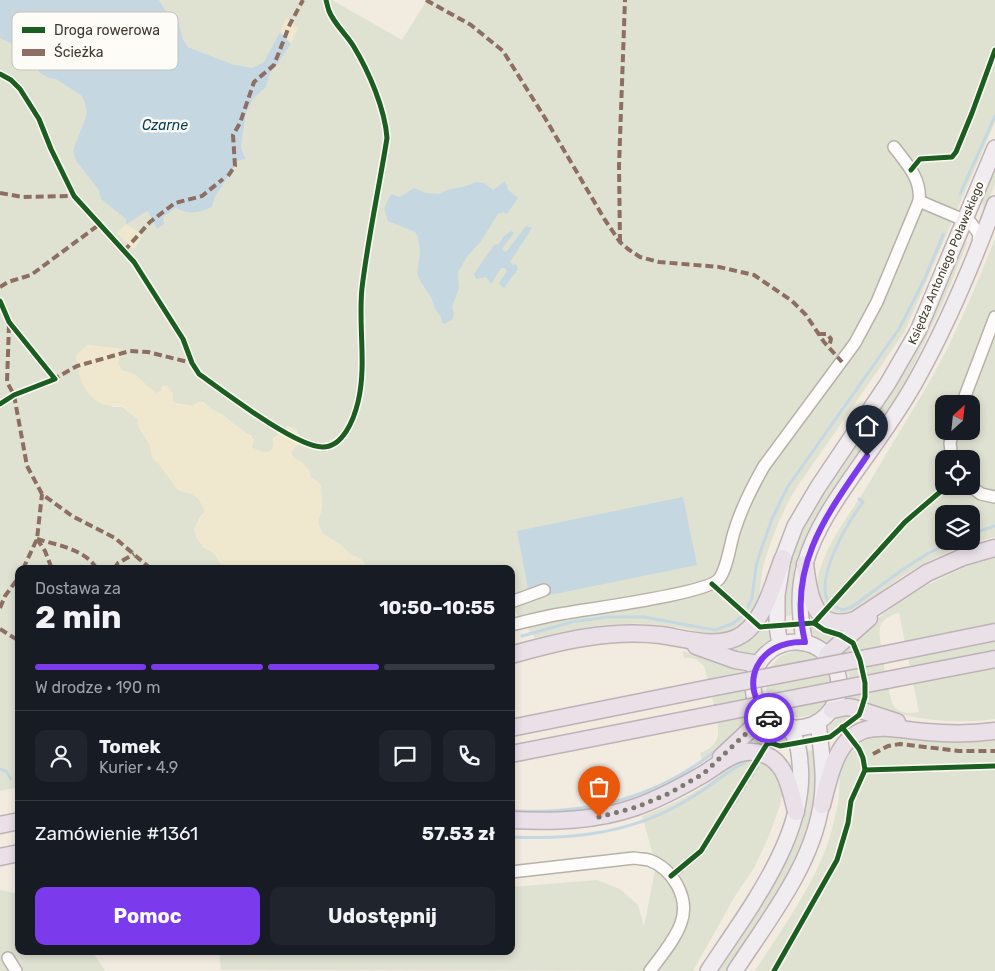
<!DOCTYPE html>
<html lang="pl">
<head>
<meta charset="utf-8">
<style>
	body { margin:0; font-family:Rubik,sans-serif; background:#20242c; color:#f1f3f6; height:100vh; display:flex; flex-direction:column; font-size:19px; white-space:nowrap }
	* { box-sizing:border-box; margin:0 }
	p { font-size:16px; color:#9ea1a6 }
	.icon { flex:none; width:28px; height:28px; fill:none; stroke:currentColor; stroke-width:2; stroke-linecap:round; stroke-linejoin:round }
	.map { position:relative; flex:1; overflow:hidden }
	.side { position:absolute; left:15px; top:565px; width:500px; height:390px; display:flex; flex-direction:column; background:#171b24; border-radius:10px; box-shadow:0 2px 8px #0003 }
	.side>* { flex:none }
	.needle { width:32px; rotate:27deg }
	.tools { position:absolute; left:935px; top:395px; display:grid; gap:10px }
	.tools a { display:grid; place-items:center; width:45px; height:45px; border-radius:10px; background:#171b24; box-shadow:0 2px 8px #0003; font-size:25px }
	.pin { position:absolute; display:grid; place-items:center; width:42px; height:42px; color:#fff; margin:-51px -21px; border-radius:50% 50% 50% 0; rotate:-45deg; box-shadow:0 0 5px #0007 }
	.pin .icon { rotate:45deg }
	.courier { position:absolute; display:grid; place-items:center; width:50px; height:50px; margin:-25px; border:4px solid #7c3aed; border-radius:50%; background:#fff; color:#222; box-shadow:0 1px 6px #0007 }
	.summary em { font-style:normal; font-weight:700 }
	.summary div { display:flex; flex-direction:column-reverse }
	.summary { display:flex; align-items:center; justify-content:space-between; height:85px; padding:0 20px }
	h1 { font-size:32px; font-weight:700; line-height:38px }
	.bar { display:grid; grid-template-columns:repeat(4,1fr); gap:8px 5px; align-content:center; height:60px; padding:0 20px }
	.bar i { height:6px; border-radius:4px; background:#363941 }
	.bar .on { background:#7c3aed }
	.bar p { grid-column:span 4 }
	.line { display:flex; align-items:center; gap:12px; padding:0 20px; border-top:1px solid #363941 }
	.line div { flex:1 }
	.round { display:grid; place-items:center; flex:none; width:52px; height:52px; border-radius:10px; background:#20242c }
	.cta { display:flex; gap:10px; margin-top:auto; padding:10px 20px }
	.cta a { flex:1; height:58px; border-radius:10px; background:#7c3aed; color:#fff; font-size:20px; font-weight:700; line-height:58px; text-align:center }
	.cta a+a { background:#20242c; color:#f1f3f6 }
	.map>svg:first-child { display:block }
</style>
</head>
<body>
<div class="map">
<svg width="995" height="971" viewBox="0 0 995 971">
	<rect width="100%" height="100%" fill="#f2ebe0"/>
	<g fill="#dfe2d1" fill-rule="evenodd">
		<path d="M0,0L57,57L163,217L176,208C188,215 200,212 212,207L215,197L238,161L246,159L244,152L241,147L246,113L253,99L266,87L270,74L282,54L252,68L232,64L188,47L183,39L179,23L165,10L159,0H332L402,40L427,0H995V122L905,331L793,493C780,517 770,541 763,567C760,581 761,599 754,612C748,624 730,634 716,635C706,635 696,631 686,629C678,627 668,626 660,625C614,621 579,628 535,638L511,606V569H412L406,565L401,569H368L362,560L350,554L341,545L323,534L319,526V518L322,508L321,487L318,482L311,478L308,469L300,461L295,459L291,454L294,448L287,426L281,433L273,438C272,441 274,444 273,446C271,458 256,450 251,447L252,436L243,432L223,415L211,409L203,402H198L193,406L175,403L172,401L171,397L161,391L156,394L134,374L121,370L118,363L121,349L87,345L112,407H122L138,419L139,428L149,443L153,459L159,464L178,490L192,494L199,499L205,511L198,520L203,547L214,553L224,569H19V787L0,791Z"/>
		<polygon points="995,166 995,184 984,211 982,200"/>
		<path d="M966,239L967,244L942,305L902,389L826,502L813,524L805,541L794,578L791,615L784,617C780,524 852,455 898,382C924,339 945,292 963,244Z"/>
		<path d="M995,239V537C954,547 916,564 883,591C873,599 860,614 846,615C829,615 814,599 817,582C823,547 848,517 866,488C885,456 905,423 924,391C953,343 974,291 995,239ZM944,404H971V431H944ZM944,459H971V486H944ZM944,514H971V541H944Z"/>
		<path d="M995,556V719C946,726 894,717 848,697L849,675L840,654L888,610L917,590L969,565ZM899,613L919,712C910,714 900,714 894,706C889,699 877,633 880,626C884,618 891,615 899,613Z"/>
		<path d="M809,625L841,639C826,644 814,643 809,625Z"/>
		<path d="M758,629L770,630C772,645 760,655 744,655C736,656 725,649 717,646Z"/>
		<path d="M683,651L746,672V694L755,716L702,760L700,753C709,750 717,744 718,734C720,722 708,682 705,668C700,660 693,657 684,658Z"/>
		<circle cx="799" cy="684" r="33"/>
		<path d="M847,714L854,716L826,736C828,723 835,718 847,714Z"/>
		<path d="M771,727L782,733L789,743C778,744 769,738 761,748L738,747L754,732Z"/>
		<path d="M879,734L921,740L985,741L995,740V971H755C781,930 818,880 831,833C834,821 838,808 839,796C840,784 838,772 844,762C852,747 863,740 879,734Z"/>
		<path d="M814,750C815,761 817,773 816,784C815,850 760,918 726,971H716L778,874L795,841L806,805L809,784L806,751Z"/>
		<path d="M745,759L759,760L769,766L777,775L783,790L780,805L769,836L754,868L735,896L693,971L221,970L219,951H511V887L597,880L620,889L638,905L644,927L656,865L642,816C666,807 684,799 706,785C719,775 730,764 745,759Z"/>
		<polygon points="0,890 19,894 19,951 92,951 105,971 0,971"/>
	</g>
	<g fill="#f0e8ce">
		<polygon points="286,18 298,28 291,44 280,32"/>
		<polygon points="126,224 143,235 134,250 117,233"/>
		<path d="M87,345L121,349L118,363L121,370L134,374L156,393L161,391L162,386L167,385L173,394L172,401L175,404L193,406L198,402C205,402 251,435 254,440L252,447C256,450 272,458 273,446C274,443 272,441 273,438L281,433L287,426L296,428L299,436V444L294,448L291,454L295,459L300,461L308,469L311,478L318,482L321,487L322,508L319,518V526L323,534L341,545L350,554L362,560L368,569H224C221,564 217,556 212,552C202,545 196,542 194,528L205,511L199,499L192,494L178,490L159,464L153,459L149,443L139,428L138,419C134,416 128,409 123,407C116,404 107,407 100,403C83,393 78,374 76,356Z"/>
	</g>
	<g fill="#c5d7e1">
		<path d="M0,0H159L165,10L179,23L183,39L188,47L232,64L252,68L264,62L280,32L291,44L270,74L266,87L253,99L246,113L241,147L246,159L238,161L215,197L212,207C200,213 188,215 176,208L163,217L164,224L157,229L148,211C140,214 135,220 126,224V219L101,199L99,190L77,162L73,151L87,114L85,103L81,95L56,79L49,78L40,73L37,67L13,44L0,38Z"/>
		<polygon points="505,181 508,190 518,198 507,214 503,212 498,214 481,241 466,258 458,273 459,288 452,307 454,314 452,320 444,324 442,322 441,317 436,311 431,297 422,284 417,273 420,253 418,237 415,232 388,221 384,208 391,194 400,197 414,188 426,193 439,194 450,189 463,187 476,182 484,183 493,190"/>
		<polygon points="526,226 532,228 510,262 513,265 516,264 518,269 504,288 499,283 507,271 505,268 501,268 491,284 486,277 476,279 474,274 494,245 499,244 503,237 511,231 514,233 502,249 506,252"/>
		<polygon points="683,497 697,565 530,599 517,531"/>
	</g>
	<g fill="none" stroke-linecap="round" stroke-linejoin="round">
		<g stroke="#c5d7e1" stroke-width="3">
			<polyline points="960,194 995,116"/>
			<polyline points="971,534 995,526"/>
			<path d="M828,601C815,577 848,522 863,502L859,499"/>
			<polyline points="748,607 752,598 756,566 762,547 772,519 787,488 899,329 925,278 943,235"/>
			<polyline points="835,607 843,610 852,607 902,570 927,554 953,541"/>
			<polyline points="522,636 572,622 607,617 644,617 715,630 732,624 741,617"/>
			<polyline points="0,769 6,771 11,779"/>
			<path d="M511,811C590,814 656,799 718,749"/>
			<path d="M511,837C572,840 631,833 684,802C694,796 704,790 713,783C724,776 733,767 745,763"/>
		</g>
		<g stroke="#b7b2a9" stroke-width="14">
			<g id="minor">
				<polyline points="919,201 971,223 979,234 978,244"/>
				<polyline points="962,404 995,317"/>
				<polyline points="952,459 950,443 953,431"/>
				<polyline points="970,486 981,494 995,497"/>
				<polyline points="511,602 544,590"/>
				<path d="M511,625C527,621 543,617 560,614C586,609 707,594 719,579C727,569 730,545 734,532C741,509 752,487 764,466L855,343L877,302L919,201C922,179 906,163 894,147"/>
				<path d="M511,872L634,858C639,859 645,859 649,860C673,869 690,898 681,923C675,940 661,956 650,971"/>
				<polyline points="8,958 16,971"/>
			</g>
		</g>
		<g stroke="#beb2b7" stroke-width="18">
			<g id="major">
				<circle cx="796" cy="685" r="43"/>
				<path d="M805,643C799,617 798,590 805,564C815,529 837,498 858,468C879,438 901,409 918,377C949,321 973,263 995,204"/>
				<polyline points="780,645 777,626 777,595 783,558 795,526 818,487 888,383 918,331 995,148"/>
				<path d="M708,971C746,913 808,835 800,763C799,749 797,739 789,727"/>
				<path d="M735,971C768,920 811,867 821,806C826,778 821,750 818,722"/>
			</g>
		</g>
		<g stroke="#beb2b7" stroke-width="19">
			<g id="highway">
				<path d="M805,564C809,595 814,633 855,620L927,573L963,557L995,548"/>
				<polyline points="696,646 735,660 758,664"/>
				<path d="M511,655C560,641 610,629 661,635C687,639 720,650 743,634C766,617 773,583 783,558"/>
				<polyline points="827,655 869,618"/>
				<polyline points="882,655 995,632"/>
				<polyline points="887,680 995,659"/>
				<polyline points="832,710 847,707 854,708 897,722"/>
				<polyline points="511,728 710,688"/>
				<polyline points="511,754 715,714"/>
				<polyline points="721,757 753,727 770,719"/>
				<path d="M822,805C826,790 829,775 835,761C854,715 888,729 926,732C949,734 973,734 995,731"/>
				<path d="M511,820C554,822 596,821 636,807C659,799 681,787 702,775C717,766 734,750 753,752C785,754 790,787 796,812"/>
				<polyline points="0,825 19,821"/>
				<polyline points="0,857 19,853"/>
			</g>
		</g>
		<g stroke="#d0cecb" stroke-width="2" stroke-dasharray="5 2.5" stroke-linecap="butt">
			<polyline points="723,589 747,611"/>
			<polyline points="681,873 705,850 759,766"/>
		</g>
		<use href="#minor" stroke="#fdfcfa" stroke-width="11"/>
		<use href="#major" stroke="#f1ecef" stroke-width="15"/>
		<use href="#highway" stroke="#e9e0e8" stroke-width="16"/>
		<g stroke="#beb2b7" stroke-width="19" stroke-linecap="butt">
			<g id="highway-bridge">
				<polyline points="710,688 882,655"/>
				<polyline points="715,714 887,680"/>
			</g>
		</g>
		<use href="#highway-bridge" stroke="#e9e0e8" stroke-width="16"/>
		<g stroke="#8d6e63" stroke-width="4" stroke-dasharray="8 4" stroke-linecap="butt">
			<polyline points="426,0 471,25 503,51 545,118 605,220 620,242 628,249 640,257 659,262 719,267 754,275 792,301 806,315 824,342 842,362"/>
			<polyline points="228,176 235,166 233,135 240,123 254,82 274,65 290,24 303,0"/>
			<polyline points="0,193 23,197 74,196"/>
			<polyline points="620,242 619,166 625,0"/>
			<polyline points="124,251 150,222 175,203 202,196 223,179"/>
			<polyline points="0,287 8,282 31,275 100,224"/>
			<polyline points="9,325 7,382 14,395 27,466 42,494 72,516 115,538 151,569"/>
			<polyline points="818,334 827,334 831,339 829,347"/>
			<polyline points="52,380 77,366 130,351 148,352 192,363"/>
			<path d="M37,539C57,545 85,549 97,569"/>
			<polyline points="37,539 45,551 52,569"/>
			<polyline points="23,569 37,539 42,494"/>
			<polyline points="114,569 118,563 134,554"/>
			<polyline points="19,578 17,593 19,596"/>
			<polyline points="0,608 5,596 19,577"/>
			<polyline points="0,629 19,641"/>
			<polyline points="873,754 888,746 900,744 959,751 995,751"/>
		</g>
		<g stroke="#fefcf7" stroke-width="8">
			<g id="cycleway">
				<path d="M0,74L11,80L20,89L39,119L51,149L74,196L134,262L183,339L192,363L199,374C223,391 297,448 323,447C343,447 354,419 358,402C367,365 358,326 362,288C368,238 379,188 387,138C385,109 369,72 354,47C347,35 334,24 329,11C328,8 327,4 326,0"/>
				<polyline points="911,170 920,159 952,157 956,152 972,113 995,50"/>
				<polyline points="0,301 9,322 55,379 14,395 0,404"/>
				<polyline points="712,584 760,627 814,623 905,522 947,486"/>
				<polyline points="865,770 995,766"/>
				<polyline points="671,876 701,851 767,744 771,743 780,746 830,737 859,715 861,710 865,697 865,683 860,660 853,643 840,635 824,630 814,623"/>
				<polyline points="774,971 837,860 848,823 851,801 865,770 863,758 859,749 842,727"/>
			</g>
		</g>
		<use href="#cycleway" stroke="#1b5e20" stroke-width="5"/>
	</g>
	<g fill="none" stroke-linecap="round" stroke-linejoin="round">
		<polyline stroke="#7e786e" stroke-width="5" stroke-dasharray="0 9" points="599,817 637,807 670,793 703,774 753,727 770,719 769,718"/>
		<path stroke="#7c3aed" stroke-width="6" d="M769,718C736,684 758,640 805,642C787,567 826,515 867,456"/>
	</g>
	<g text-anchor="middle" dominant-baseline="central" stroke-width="5" stroke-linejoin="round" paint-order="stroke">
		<g font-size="12" fill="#3f3a31" stroke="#fefcf7">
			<text transform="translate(946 263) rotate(-67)">Księdza Antoniego Poławskiego</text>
		</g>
		<g font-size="14" font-style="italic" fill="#023c56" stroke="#fefcf7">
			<text x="165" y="125">Czarne</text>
		</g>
	</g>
	<rect x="12" y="12" width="166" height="58" rx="8" fill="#fefcf7" stroke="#c5c2bc" stroke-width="1"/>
	<rect x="22" y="27" width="23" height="6" fill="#1b5e20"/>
	<rect x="22" y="49" width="23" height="7" fill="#8d6e63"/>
	<g font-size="14" fill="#3f3a31">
		<text x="54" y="35">Droga rowerowa</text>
		<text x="54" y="57">Ścieżka</text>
	</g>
</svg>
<div class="tools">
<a><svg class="needle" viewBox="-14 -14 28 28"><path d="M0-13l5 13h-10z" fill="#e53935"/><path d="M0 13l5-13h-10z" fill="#9ea1a6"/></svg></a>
<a><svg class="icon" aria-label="locate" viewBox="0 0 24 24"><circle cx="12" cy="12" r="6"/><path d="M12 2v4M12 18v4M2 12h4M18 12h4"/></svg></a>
<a><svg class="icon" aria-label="layers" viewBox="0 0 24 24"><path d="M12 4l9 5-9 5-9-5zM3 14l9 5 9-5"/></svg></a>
</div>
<div class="pin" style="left:599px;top:817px;background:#ea580c"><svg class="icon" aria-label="bag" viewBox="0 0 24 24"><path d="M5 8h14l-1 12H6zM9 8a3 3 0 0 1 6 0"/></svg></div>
<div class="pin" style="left:867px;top:456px;background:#1f2937"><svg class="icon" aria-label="home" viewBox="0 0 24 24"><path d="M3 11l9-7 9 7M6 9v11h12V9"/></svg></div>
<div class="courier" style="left:769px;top:718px"><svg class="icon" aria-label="car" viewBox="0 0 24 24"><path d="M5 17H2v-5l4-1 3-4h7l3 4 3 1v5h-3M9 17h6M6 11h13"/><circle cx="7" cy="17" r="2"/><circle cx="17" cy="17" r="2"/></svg></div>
<section class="side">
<div class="summary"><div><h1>2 min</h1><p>Dostawa za</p></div><em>10:50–10:55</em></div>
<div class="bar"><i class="on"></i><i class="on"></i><i class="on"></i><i></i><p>W drodze · 190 m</p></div>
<div class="line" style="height:90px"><a class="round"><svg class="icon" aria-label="person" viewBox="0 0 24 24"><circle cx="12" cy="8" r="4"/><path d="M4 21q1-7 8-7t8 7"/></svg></a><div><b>Tomek</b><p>Kurier · 4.9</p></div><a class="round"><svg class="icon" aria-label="chat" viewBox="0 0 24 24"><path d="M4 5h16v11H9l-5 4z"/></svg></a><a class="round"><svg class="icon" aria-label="phone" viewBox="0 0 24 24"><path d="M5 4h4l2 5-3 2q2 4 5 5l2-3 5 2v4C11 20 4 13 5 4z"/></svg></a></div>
<div class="line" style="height:65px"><div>Zamówienie #1361</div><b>57.53 zł</b></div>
<div class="cta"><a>Pomoc</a><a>Udostępnij</a></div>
</section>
</div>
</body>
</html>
